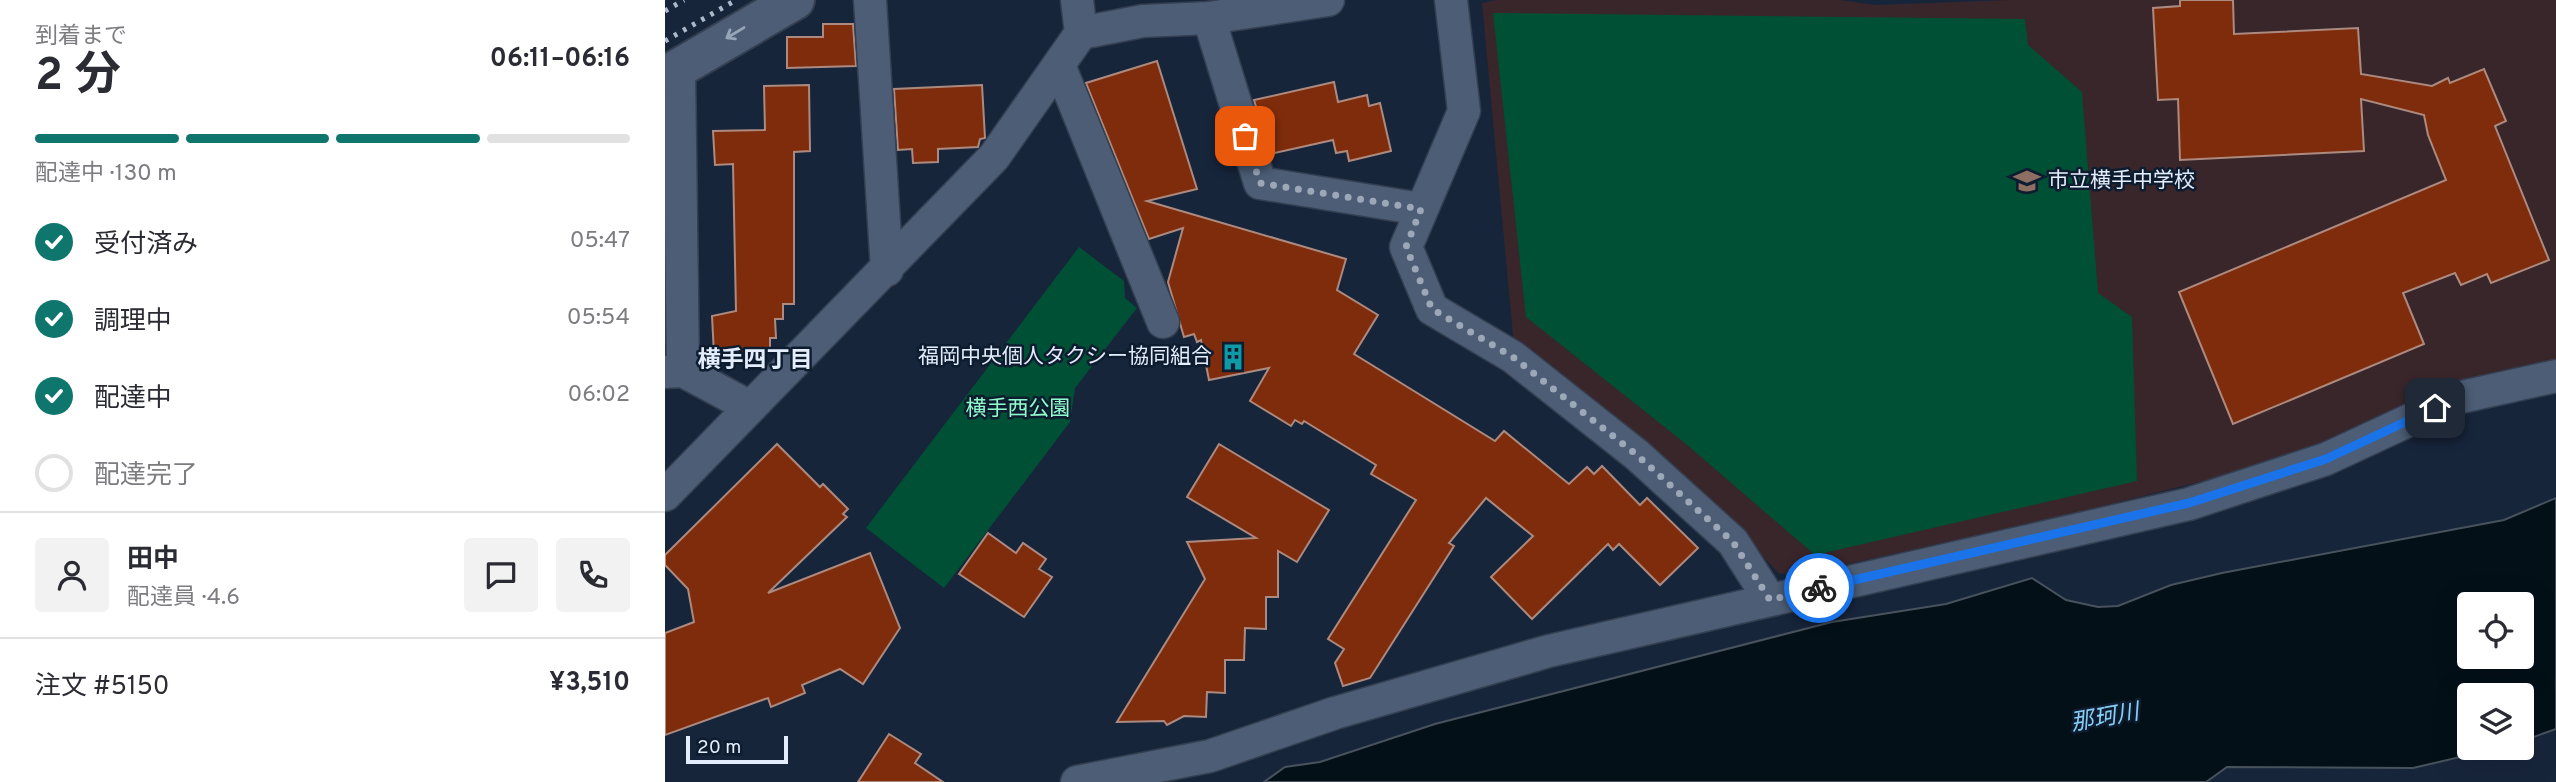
<!DOCTYPE html>
<html lang="ja">
<head>
<meta charset="utf-8">
<style>
	body { margin:0; font-family:Overpass,"Noto Sans JP",sans-serif; background:#f2f2f3; color:#2b2b33; height:100vh; display:flex; flex-direction:column; font-size:26px; white-space:nowrap }
	* { box-sizing:border-box; margin:0 }
	p { font-size:23px; color:#7c7c81 }
	.icon { flex:none; width:38px; height:38px; fill:none; stroke:currentColor; stroke-width:2; stroke-linecap:round; stroke-linejoin:round }
	.map { position:relative; flex:1; overflow:hidden }
	.sheet { display:flex; flex-direction:column; background:#fff; width:665px }
	.sheet>* { flex:none }
	.buttons { position:absolute; left:1792px; top:592px; display:grid; gap:14px }
	.buttons a { display:grid; place-items:center; width:77px; height:77px; border-radius:7px; background:#fff; box-shadow:0 7px 28px #0002; font-size:35px }
	.scale { position:absolute; left:21px; bottom:18px; width:102px; box-sizing:border-box; padding-left:7px; border:4px solid #e3edfb; border-top:0; font-size:19px; line-height:24px; white-space:nowrap; color:#e3edfb; -webkit-text-stroke:5px #0e1c30; paint-order:stroke }
	.pin { position:absolute; display:grid; place-items:center; width:60px; height:60px; color:#fff; margin:-30px; border-radius:14px; box-shadow:0 4px 10px #0006 }
	.courier { position:absolute; display:grid; place-items:center; width:70px; height:70px; margin:-35px; border:5px solid #1a73e8; border-radius:50%; background:#fff; color:#222; box-shadow:0 2px 9px #0007 }
	.headline em { font-style:normal; font-weight:700 }
	.headline div { display:flex; flex-direction:column-reverse }
	.headline { display:flex; align-items:center; justify-content:space-between; height:119px; padding:0 35px }
	h1 { font-size:46px; font-weight:700; line-height:52px }
	.bar { display:grid; grid-template-columns:repeat(4,1fr); gap:10px 7px; align-content:center; height:84px; padding:0 35px }
	.bar i { height:9px; border-radius:5px; background:#e1e1e2 }
	.bar .selected { background:#0f766e }
	.bar p { grid-column:span 4 }
	.line { display:flex; align-items:center; gap:18px; padding:0 35px; border-top:2px solid #e1e1e2 }
	.line div { flex:1 }
	.round { display:grid; place-items:center; flex:none; width:74px; height:74px; border-radius:7px; background:#f2f2f3 }
	ol { padding:0 35px; list-style:none }
	li { display:flex; align-items:center; gap:21px; height:77px }
	li p { margin-inline-start:auto }
	li .icon { padding:7px; border-radius:50%; background:#0f766e; color:#fff; stroke-width:4 }
	li:last-child { color:#7c7c81 }
	li i { width:38px; height:38px; border:4px solid #e1e1e2; border-radius:50% }
	main { display:flex; flex:1; min-height:0 }
	.map>svg:first-child { display:block }
</style>
</head>
<body>
<main>
<section class="sheet">
<div class="headline"><div><h1>2 分</h1><p>到着まで</p></div><em>06:11–06:16</em></div>
<div class="bar"><i class="selected"></i><i class="selected"></i><i class="selected"></i><i></i><p>配達中 · 130 m</p></div>
<ol>
<li><svg class="icon" aria-label="check" viewBox="0 0 24 24"><path d="M5 12l5 5 9-10"/></svg>受付済み<p>05:47</p></li>
<li><svg class="icon" aria-label="check" viewBox="0 0 24 24"><path d="M5 12l5 5 9-10"/></svg>調理中<p>05:54</p></li>
<li><svg class="icon" aria-label="check" viewBox="0 0 24 24"><path d="M5 12l5 5 9-10"/></svg>配達中<p>06:02</p></li>
<li><i></i>配達完了</li>
</ol>
<div class="line" style="height:126px"><a class="round"><svg class="icon" aria-label="person" viewBox="0 0 24 24"><circle cx="12" cy="8" r="4"/><path d="M4 21q1-7 8-7t8 7"/></svg></a><div><b>田中</b><p>配達員 · 4.6</p></div><a class="round"><svg class="icon" aria-label="chat" viewBox="0 0 24 24"><path d="M4 5h16v11H9l-5 4z"/></svg></a><a class="round"><svg class="icon" aria-label="phone" viewBox="0 0 24 24"><path d="M5 4h4l2 5-3 2q2 4 5 5l2-3 5 2v4C11 20 4 13 5 4z"/></svg></a></div>
<div class="line" style="height:91px"><div>注文 #5150</div><b>¥3,510</b></div>
</section>
<div class="map">
<svg width="1891" height="782" viewBox="0 0 1891 782">
	<rect width="100%" height="100%" fill="#17253b"/>
	<polygon fill="#39262a" points="832,0 1176,0 1210,5 1344,0 1891,0 1891,364 1606,464 1374,522 1129,576 1114,573 1003,461 850,356 817,3"/>
	<g fill="#005035">
		<polygon points="828,13 1360,19 1363,45 1417,92 1433,293 1467,317 1472,481 1150,555 1021,444 861,317"/>
		<polygon points="414,247 459,281 460,298 472,308 410,388 405,422 279,588 201,528"/>
	</g>
	<path fill="#041018" stroke="#47525c" stroke-width="2" fill-rule="evenodd" d="M1891,498V729L1857,741V695H1804V747H1838L1748,768L1562,767L1541,782H599L620,767L655,762L770,724L1167,622L1281,604L1367,578L1401,600L1433,607L1453,606L1506,585L1557,573L1839,520ZM1804,604H1857V656H1804Z"/>
	<g fill="#7f2c0c" stroke="#ac8a7f" stroke-width="2">
		<polygon points="1515,0 1568,0 1569,34 1693,28 1696,74 1767,86 1783,78 1785,83 1819,69 1841,121 1830,126 1884,260 1826,283 1822,274 1796,285 1790,273 1738,293 1759,344 1568,424 1514,292 1781,180 1763,135 1759,115 1696,99 1699,151 1515,160 1513,99 1493,100 1488,8 1515,6"/>
		<polygon points="158,24 188,24 191,66 122,68 122,37 158,37"/>
		<polygon points="492,61 532,189 482,201 681,259 672,290 713,315 689,354 830,441 839,431 904,484 922,467 929,474 937,466 975,505 982,498 1033,548 995,585 954,544 948,550 943,544 867,619 826,577 868,536 821,498 784,543 789,546 705,678 678,686 670,663 679,649 663,639 751,500 706,474 711,465 639,421 637,424 630,420 626,426 585,401 604,368 544,380 536,340 532,342 529,334 519,337 503,282 518,228 484,239 421,83"/>
		<polygon points="669,82 673,102 702,95 704,106 715,103 726,151 684,161 682,151 671,153 668,140 605,154 589,100"/>
		<polygon points="144,85 145,151 129,152 129,304 118,304 118,319 110,319 111,338 105,338 105,353 49,354 47,316 71,311 68,164 50,165 48,131 100,130 99,86"/>
		<polygon points="317,85 320,138 315,139 313,147 273,149 273,162 248,163 247,149 233,150 229,89"/>
		<polygon points="112,444 155,487 158,484 183,509 178,514 182,517 103,593 205,553 235,628 198,684 175,669 137,685 140,693 106,707 103,698 0,735 0,633 29,622 23,589 0,565 0,555"/>
		<polygon points="554,444 664,510 632,562 613,551 613,597 601,597 601,629 580,628 579,660 560,660 560,693 542,692 541,717 519,716 502,725 499,721 452,722 540,579 522,542 591,538 522,497"/>
		<polygon points="323,533 351,553 358,543 381,559 374,569 387,577 359,617 294,574"/>
		<polygon points="224,734 256,754 250,763 278,782 193,782"/>
	</g>
	<g fill="none" stroke-linecap="round" stroke-linejoin="round">
		<g stroke="#343f51" stroke-width="35">
			<g id="minor">
				<polyline points="205,0 222,270"/>
				<polyline points="786,0 799,111 741,247 767,309 848,357 972,455 1068,542 1105,600"/>
				<polyline points="544,18 595,183 756,209"/>
				<polyline points="416,33 478,21 544,18 663,0"/>
				<polyline points="394,65 498,322"/>
				<polyline points="14,67 18,371"/>
				<polyline points="0,372 18,371 85,407"/>
				<polyline points="0,495 329,157 416,33 412,0"/>
				<polyline points="412,782 545,756 670,713 884,651 1524,504 1661,459 1792,398 1891,376"/>
			</g>
		</g>
		<g stroke="#343f51" stroke-width="42">
			<polyline id="tertiary" points="0,76 130,0"/>
		</g>
		<use href="#minor" stroke="#4c5d75" stroke-width="32"/>
		<use href="#tertiary" stroke="#4c5d75" stroke-width="38"/>
		<g stroke="#adb8c8" stroke-width="5" stroke-dasharray="3.5 7" stroke-linecap="butt">
			<polyline points="0,11 19,0"/>
			<polyline points="0,41 71,0"/>
		</g>
	</g>
	<defs><path id="oneway-shaft" d="M-6 0H5M1.5-3L5.5 0L1.5 3" fill="none" stroke-width="1.6" stroke-linecap="round" stroke-linejoin="round" transform="scale(1.75)"/></defs>
	<use stroke="#98a5b8" href="#oneway-shaft" transform="translate(70 33) rotate(149)"/>
	<g fill="none" stroke-linecap="round" stroke-linejoin="round">
		<polyline stroke="#9ca7b8" stroke-width="7" stroke-dasharray="0 12.6" points="580,136 595,183 756,209 741,247 767,309 848,357 972,455 1068,542 1105,600 1154,588"/>
		<polyline stroke="#1a73e8" stroke-width="9" points="1154,588 1524,503 1661,459 1770,408"/>
	</g>
	<defs>
		<g id="school-bare" transform="scale(2.1)"><path d="M0-5L7-2L0 1L-7-2ZM-4 1L0 2.5L4 1V4Q0 6-4 4Z" fill="#8d6e63" stroke="#0e1c30" stroke-width="2.5" paint-order="stroke"/></g>
		<g id="building-bare" transform="scale(2.1)"><path d="M-4-6H4V6H1V3H-1V6H-4ZM-2.5-4.3h1.7v1.8h-1.7ZM.8-4.3h1.7v1.8H.8ZM-2.5-1h1.7V.8h-1.7ZM.8-1h1.7V.8H.8Z" fill="#0f9aa8" stroke="#0e1c30" stroke-width="2.5" paint-order="stroke"/></g>
	</defs>
	<g fill-rule="evenodd">
		<use href="#school-bare" x="1362" y="181"/>
		<use href="#building-bare" x="568" y="357"/>
	</g>
	<g text-anchor="middle" dominant-baseline="central" stroke-width="5" stroke-linejoin="round" paint-order="stroke">
		<g font-size="21" fill="#e3edfb" stroke="#0e1c30" text-anchor="start">
			<text x="1383" y="181">市立横手中学校</text>
			<text x="547" y="357" text-anchor="end">福岡中央個人タクシー協同組合</text>
		</g>
		<g font-size="21" fill="#91fccb" stroke="#0e1c30">
			<text x="353" y="409">横手西公園</text>
		</g>
		<g font-size="23" font-weight="bold" fill="#e3edfb" stroke="#0e1c30">
			<text x="90" y="361">横手四丁目</text>
		</g>
		<g font-size="23" font-style="italic" fill="#87cef6" stroke="#0e1c30">
			<text transform="translate(1440 719) rotate(-10)">那珂川</text>
		</g>
	</g>
</svg>
<div class="buttons">
<a><svg class="icon" aria-label="locate" viewBox="0 0 24 24"><circle cx="12" cy="12" r="6"/><path d="M12 2v4M12 18v4M2 12h4M18 12h4"/></svg></a>
<a><svg class="icon" aria-label="layers" viewBox="0 0 24 24"><path d="M12 4l9 5-9 5-9-5zM3 14l9 5 9-5"/></svg></a>
</div>
<div class="scale">20 m</div>
<div class="pin" style="left:580px;top:136px;background:#ea580c"><svg class="icon" aria-label="bag" viewBox="0 0 24 24"><path d="M5 8h14l-1 12H6zM9 8a3 3 0 0 1 6 0"/></svg></div>
<div class="pin" style="left:1770px;top:408px;background:#1f2937"><svg class="icon" aria-label="home" viewBox="0 0 24 24"><path d="M3 11l9-7 9 7M6 9v11h12V9"/></svg></div>
<div class="courier" style="left:1154px;top:588px"><svg class="icon" aria-label="bike" viewBox="0 0 24 24"><circle cx="6" cy="16" r="4"/><circle cx="18" cy="16" r="4"/><path d="M6 16l4-8h5l3 8M10 8l3 8H6M13 5h3"/></svg></div>
</div>
</main>
</body>
</html>
